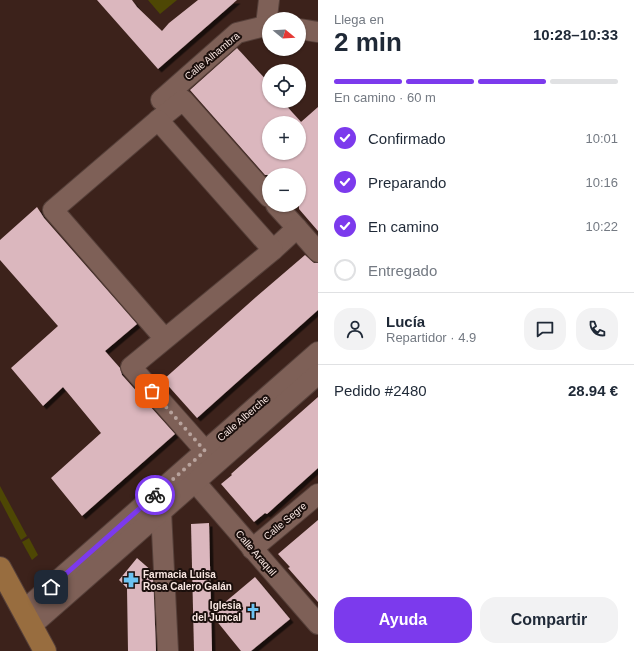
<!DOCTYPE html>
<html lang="es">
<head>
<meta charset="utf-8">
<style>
	body { margin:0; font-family:Helvetica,sans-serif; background:#f2f2f3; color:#1f2937; height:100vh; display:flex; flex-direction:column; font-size:15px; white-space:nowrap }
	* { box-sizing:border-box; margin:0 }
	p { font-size:13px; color:#747a83 }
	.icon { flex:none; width:22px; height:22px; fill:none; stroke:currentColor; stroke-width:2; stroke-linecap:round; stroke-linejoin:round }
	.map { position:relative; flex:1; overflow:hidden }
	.panel { display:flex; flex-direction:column; background:#fff; width:316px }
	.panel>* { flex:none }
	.needle { width:26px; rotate:108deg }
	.tools { position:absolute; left:262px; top:12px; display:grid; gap:8px }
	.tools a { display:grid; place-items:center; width:44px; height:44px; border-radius:50%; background:#fff; box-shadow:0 1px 3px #0004; font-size:20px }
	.pin { position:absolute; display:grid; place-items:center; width:34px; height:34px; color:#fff; margin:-17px; border-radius:8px; box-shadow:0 2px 6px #0006 }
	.courier { position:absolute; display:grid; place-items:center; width:40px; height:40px; margin:-20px; border:3px solid #7c3aed; border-radius:50%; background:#fff; color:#222; box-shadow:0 1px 5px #0007 }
	.head em { font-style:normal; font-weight:600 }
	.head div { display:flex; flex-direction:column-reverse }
	.head { display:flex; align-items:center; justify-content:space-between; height:68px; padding:0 16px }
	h1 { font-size:26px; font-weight:600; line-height:30px }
	.bar { display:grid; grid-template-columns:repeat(4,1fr); gap:6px 4px; align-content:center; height:48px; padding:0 16px }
	.bar i { height:5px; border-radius:3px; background:#e0e1e3 }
	.bar .current { background:#7c3aed }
	.bar p { grid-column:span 4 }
	.line { display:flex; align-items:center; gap:10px; padding:0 16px; border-top:1px solid #e0e1e3 }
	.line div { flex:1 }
	.round { display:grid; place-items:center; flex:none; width:42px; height:42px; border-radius:16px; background:#f2f2f3 }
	ol { padding:0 16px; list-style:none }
	li { display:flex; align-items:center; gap:12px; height:44px }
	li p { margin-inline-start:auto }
	li .icon { padding:4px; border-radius:50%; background:#7c3aed; color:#fff; stroke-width:4 }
	li:last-child { color:#747a83 }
	li i { width:22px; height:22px; border:2px solid #e0e1e3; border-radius:50% }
	.cta { display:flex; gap:8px; margin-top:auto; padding:8px 16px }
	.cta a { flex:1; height:46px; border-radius:16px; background:#7c3aed; color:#fff; font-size:16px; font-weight:600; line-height:46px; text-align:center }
	.cta a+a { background:#f2f2f3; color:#1f2937 }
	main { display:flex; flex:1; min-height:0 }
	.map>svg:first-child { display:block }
</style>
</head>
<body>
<main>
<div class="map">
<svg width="318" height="651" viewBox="0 0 318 651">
	<defs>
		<filter id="shadow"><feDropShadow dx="3.5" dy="3.5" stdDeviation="0" flood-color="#0009"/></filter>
	</defs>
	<rect width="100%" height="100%" fill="#3c221b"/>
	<g fill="#4e4704">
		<polygon points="148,0 177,0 160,14"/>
		<polygon points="0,486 27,536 21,540 0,500"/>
		<polygon points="29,538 38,555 32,560 22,542"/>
	</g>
	<g fill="#dbb7be" fill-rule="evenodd" filter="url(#shadow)">
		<polygon points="97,0 132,0 137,7 162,31 169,23 198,0 237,0 158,69"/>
		<path d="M237,48L269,83V101H282L301,122L318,107V231L299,209V175H265L190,90ZM269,123H300L299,153H269Z"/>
		<polygon points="37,207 44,218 137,324 105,351 120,368 122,375 175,434 82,516 51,478 101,433 63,387 43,406 11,368 58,326 0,260 0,240"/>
		<polygon points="305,255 314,263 318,263 318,310 197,418 163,380 256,297"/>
		<polygon points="318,397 318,468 267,514 265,513 254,522 221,484 232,475 231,474"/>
		<polygon points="318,520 318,602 288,568 290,567 278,554"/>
		<polygon points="209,523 212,651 194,651 191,524"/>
		<polygon points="137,558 153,572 156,651 128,651 127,588 119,580"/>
		<polygon points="255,577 290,619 251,651 241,651 211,614"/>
	</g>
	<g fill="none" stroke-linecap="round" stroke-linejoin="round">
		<g stroke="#56403a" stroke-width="22">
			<g id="minor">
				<polyline points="266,25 269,0"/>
				<polyline points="299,29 318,32"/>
				<polyline points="161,100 237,33 269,25"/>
				<polyline points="158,120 183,100 269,197"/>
				<polyline points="276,205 297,228"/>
				<polyline points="273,250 297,228 318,252"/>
				<polyline points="165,339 53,210 158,120 273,250 131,367 216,463"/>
				<polyline points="195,482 318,624"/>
				<polyline points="161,511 168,651"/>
				<polyline points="252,549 318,494"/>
				<polyline points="23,611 318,352"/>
				<polyline points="31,626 318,374"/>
			</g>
		</g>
		<g stroke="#56403a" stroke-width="24">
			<polyline id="primary" points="0,568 45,651"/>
		</g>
		<use href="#minor" stroke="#7e6057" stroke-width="20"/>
		<use href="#primary" stroke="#986d3f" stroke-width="22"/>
	</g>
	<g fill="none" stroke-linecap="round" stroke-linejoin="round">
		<polyline stroke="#b8a39d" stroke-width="4" stroke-dasharray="0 7.2" points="152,391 205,451 155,495"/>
		<polyline stroke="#7c3aed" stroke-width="5" points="51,587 155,495"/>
	</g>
	<defs>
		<g id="pharmacy-bare" transform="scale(1.2)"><path d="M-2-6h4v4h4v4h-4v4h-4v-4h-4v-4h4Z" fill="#6cc3f2" stroke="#1b0f0c" stroke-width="2.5" paint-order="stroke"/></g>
		<g id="church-bare" transform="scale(1.2)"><path d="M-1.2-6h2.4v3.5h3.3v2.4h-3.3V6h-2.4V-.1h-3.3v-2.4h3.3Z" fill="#6cc3f2" stroke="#1b0f0c" stroke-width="2.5" paint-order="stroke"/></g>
	</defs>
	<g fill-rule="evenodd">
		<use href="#pharmacy-bare" x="131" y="580"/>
		<use href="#church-bare" x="253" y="611"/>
	</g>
	<g text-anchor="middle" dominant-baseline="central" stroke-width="4" stroke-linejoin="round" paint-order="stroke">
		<g font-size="10" fill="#fae8e3" stroke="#1b0f0c">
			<text transform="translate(212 56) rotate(-40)">Calle Alhambra</text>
			<text transform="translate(243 418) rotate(-41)">Calle Alberche</text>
			<text transform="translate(285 521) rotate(-40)">Calle Segre</text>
			<text transform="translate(256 553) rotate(49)">Calle Araquil</text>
		</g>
		<g font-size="10" font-weight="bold" fill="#fae8e3" stroke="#1b0f0c" text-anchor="start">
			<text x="143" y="574">Farmacia Luisa<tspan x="143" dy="12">Rosa Calero Galán</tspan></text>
			<text x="241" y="605" text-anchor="end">Iglesia<tspan x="241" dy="12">del Juncal</tspan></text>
		</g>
	</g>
</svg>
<div class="tools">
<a><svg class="needle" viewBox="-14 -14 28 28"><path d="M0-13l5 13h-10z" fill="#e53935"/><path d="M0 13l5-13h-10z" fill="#747a83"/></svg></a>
<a><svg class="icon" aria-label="locate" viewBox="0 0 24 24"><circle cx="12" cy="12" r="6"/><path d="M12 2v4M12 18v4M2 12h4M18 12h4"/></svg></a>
<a>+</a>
<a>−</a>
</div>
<div class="pin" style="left:152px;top:391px;background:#ea580c"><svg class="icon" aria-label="bag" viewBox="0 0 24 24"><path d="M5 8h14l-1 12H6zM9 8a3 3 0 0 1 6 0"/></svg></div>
<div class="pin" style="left:51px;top:587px;background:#1f2937"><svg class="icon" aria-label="home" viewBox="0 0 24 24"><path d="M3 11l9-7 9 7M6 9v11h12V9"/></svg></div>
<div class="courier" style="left:155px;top:495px"><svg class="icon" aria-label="bike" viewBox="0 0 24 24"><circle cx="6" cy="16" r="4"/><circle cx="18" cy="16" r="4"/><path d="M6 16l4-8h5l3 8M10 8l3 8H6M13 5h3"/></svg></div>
</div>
<section class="panel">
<div class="head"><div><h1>2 min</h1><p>Llega en</p></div><em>10:28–10:33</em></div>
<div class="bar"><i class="current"></i><i class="current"></i><i class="current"></i><i></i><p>En camino · 60 m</p></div>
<ol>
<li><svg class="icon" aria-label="check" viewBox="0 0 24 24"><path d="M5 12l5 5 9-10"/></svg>Confirmado<p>10:01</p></li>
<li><svg class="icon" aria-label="check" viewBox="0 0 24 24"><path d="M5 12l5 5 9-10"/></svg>Preparando<p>10:16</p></li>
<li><svg class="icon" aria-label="check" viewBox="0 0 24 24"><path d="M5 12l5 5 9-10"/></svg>En camino<p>10:22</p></li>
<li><i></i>Entregado</li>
</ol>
<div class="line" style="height:72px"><a class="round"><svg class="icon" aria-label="person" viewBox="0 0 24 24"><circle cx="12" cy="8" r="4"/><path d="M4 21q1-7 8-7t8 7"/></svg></a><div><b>Lucía</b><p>Repartidor · 4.9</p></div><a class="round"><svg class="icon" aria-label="chat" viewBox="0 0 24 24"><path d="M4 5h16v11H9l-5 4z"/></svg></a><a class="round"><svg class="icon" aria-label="phone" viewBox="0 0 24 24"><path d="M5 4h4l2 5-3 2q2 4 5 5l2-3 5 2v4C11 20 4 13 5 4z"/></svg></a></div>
<div class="line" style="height:52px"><div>Pedido #2480</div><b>28.94 €</b></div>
<div class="cta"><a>Ayuda</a><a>Compartir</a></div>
</section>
</main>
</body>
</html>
